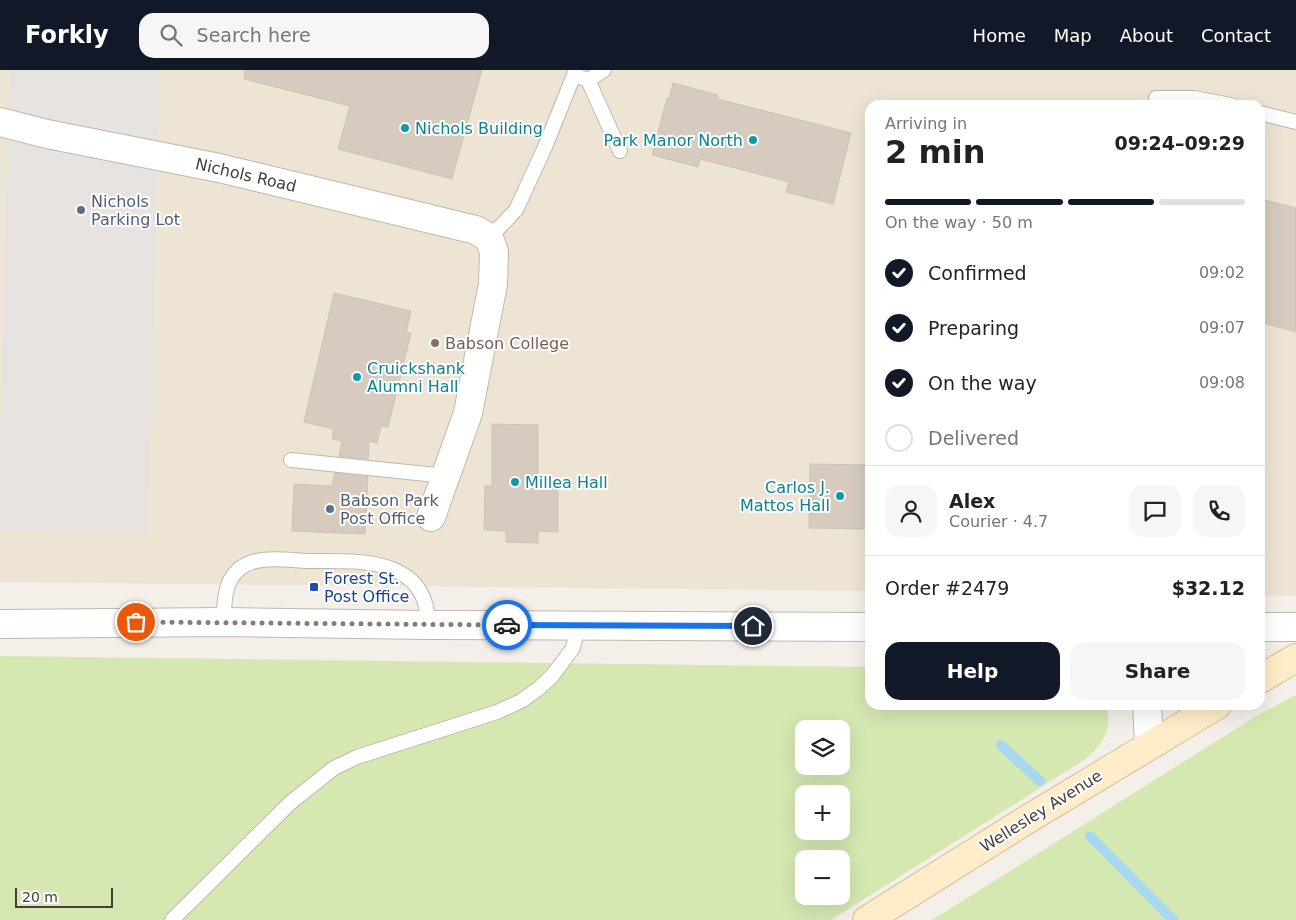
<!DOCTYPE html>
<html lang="en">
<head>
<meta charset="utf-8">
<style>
	body { margin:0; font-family:"DejaVu Sans",sans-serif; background:#f6f6f6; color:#222; height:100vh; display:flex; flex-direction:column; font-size:19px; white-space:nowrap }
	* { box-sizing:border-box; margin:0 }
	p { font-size:16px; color:#767676 }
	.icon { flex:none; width:28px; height:28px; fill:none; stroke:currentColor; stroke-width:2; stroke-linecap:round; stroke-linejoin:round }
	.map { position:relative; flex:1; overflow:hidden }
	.panel { position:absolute; left:865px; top:30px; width:400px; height:610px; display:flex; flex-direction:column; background:#fff; border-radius:15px; box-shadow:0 5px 20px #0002 }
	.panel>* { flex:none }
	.controls { position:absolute; left:795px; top:650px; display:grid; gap:10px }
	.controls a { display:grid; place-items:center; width:55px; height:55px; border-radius:10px; background:#fff; box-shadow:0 5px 20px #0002; font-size:25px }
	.scale { position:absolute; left:15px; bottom:12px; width:98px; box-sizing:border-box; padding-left:5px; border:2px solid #484037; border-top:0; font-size:14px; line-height:18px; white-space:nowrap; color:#484037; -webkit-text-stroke:4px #fff; paint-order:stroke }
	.pin { position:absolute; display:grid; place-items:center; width:42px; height:42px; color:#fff; margin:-21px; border:2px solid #fff; border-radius:50%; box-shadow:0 1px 5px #0007 }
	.courier { position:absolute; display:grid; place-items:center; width:50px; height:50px; margin:-25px; border:4px solid #1a73e8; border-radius:50%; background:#fff; color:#222; box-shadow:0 1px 6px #0007 }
	.overview em { font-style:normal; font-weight:800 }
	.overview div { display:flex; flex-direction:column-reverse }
	.overview { display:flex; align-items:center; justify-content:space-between; height:85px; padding:0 20px }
	h1 { font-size:32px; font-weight:800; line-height:38px }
	.bar { display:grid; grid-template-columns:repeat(4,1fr); gap:8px 5px; align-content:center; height:60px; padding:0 20px }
	.bar i { height:6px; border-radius:4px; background:#e0e0e0 }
	.bar .selected { background:#111827 }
	.bar p { grid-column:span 4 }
	.line { display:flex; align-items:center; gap:12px; padding:0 20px; border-top:1px solid #e0e0e0 }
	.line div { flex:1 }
	.round { display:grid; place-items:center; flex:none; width:52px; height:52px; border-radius:15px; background:#f6f6f6 }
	ol { padding:0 20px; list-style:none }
	li { display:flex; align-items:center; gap:15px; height:55px }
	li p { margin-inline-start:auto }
	li .icon { padding:5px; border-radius:50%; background:#111827; color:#fff; stroke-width:4 }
	li:last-child { color:#767676 }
	li i { width:28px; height:28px; border:2px solid #e0e0e0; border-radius:50% }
	.action { display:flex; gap:10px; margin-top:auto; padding:10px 20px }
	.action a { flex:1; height:58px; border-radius:15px; background:#111827; color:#fff; font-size:20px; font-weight:800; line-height:58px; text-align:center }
	.action a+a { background:#f6f6f6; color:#222 }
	header { display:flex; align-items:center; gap:30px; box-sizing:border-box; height:70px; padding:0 25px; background:#111827; color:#fff }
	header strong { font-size:24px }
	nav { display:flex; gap:28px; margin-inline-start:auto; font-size:18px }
	.search { width:350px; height:45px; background:#f6f6f6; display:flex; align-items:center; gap:12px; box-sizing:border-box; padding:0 18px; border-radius:15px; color:#767676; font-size:19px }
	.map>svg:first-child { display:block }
</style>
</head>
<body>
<header>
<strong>Forkly</strong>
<div class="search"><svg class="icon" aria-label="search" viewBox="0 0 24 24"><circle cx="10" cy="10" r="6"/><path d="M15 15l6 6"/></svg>Search here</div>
<nav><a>Home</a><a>Map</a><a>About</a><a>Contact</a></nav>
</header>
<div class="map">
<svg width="1296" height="850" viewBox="0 0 1296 850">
	<rect width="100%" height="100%" fill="#f4f0e9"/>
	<polygon fill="#ede4d3" points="0,0 1296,0 1296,526 1260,525 1260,35 870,35 870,521 0,512"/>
	<g fill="#d5e8b2" fill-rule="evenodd">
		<path d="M0,586L870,597V635H1106C1113,660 1104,672 1086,689L831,850H0ZM804,659H841V696H804ZM804,724H841V761H804ZM804,789H841V826H804Z"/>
		<polygon points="1296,625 1296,850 932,850 1253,648"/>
	</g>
	<polygon fill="#e6e3e1" points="10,0 160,0 148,463 0,460 0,375"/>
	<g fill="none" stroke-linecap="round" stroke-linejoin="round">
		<g stroke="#a6d9f1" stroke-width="10">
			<polyline points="1001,675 1040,711"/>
			<polyline points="1090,766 1173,850"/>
		</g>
	</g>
	<g fill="#d6cbbe" stroke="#d1c2b1">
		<polygon points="245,0 482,0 452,109 338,79 350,36 244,9"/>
		<polygon points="673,13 718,25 718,29 851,63 833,134 786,122 789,112 700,89 698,97 652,85 667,28 669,29"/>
		<polygon points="1260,129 1296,138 1296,262 1260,252"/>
		<polygon points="334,223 411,241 406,262 411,263 388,357 381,356 377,373 369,371 368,389 339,386 342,371 332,369 334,359 304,352"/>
		<polygon points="492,354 538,355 538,416 558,416 558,462 538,461 538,473 506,472 506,461 484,460 485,416 492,416"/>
		<polygon points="810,394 870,395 870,459 809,458"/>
		<polygon points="335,403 368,407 365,464 292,461 294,414 332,416"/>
	</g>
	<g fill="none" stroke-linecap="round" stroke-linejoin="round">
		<g stroke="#c0b7ab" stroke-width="16">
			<g id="service">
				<polyline points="580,7 588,10 604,0"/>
				<polyline points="588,10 620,81"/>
				<polyline points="1157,35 1156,28 1194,28 1231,35"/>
				<polyline points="1260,43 1296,52"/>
				<polyline points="489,168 516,140 545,77 574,5 575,0"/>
				<polyline points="291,390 446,406"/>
				<path d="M224,552C224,535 224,513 237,501C254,484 285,490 307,491C356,491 428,485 428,555"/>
				<polyline points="172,850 290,733 334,698 357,687 497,642 521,631 538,619 552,606 573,578 578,555"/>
			</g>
		</g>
		<g stroke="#c0b7ab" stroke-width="30">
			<polyline id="minor" points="0,52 47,64 219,98 476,160 489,168 494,182 493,214 468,343 431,447"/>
		</g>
		<g stroke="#c0b7ab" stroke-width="30">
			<g id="tertiary">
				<polyline points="0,554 224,552 428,555 870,557"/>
				<polyline points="1260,557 1296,557"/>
				<polyline points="1147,635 1149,675"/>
			</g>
		</g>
		<g stroke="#d4bf99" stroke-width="30">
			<g id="secondary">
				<polyline points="1260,609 1296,588"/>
				<polyline points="867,850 1028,749 1217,635"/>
			</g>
		</g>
		<use href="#service" stroke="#fff" stroke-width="14"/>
		<use href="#minor" stroke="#fff" stroke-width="28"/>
		<use href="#tertiary" stroke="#fff" stroke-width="28"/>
		<use href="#secondary" stroke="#ffedc9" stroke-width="28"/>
	</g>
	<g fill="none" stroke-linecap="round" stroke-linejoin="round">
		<polyline stroke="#847e75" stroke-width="5" stroke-dasharray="0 9" points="136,552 507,555"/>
		<polyline stroke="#1a73e8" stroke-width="6" points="507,555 753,556"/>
	</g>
	<g fill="#0f9aa8" stroke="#fff" stroke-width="2">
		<circle cx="405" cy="58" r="5"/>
		<circle cx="753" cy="70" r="5"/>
		<circle cx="357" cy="307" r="5"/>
		<circle cx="515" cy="412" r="5"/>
		<circle cx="840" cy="426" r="5"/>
	</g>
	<g fill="#5c6f8a" stroke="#fff" stroke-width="2">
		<circle cx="81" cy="140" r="5"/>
		<circle cx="330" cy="439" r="5"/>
	</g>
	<circle fill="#8d6e63" stroke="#fff" stroke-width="2" cx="435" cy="273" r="5"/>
	<rect fill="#1a4fb4" stroke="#fff" stroke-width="2" x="309" y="512" width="10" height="10" rx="2.5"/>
	<g text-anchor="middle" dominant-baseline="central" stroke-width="4" stroke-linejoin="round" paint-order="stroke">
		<g font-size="16" fill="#0d838f" stroke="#fff" text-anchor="start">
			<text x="415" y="58">Nichols Building</text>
			<text x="743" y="70" text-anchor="end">Park Manor North</text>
			<text x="367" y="298">Cruickshank<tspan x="367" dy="18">Alumni Hall</tspan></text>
			<text x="525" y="412">Millea Hall</text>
			<text x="830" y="417" text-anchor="end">Carlos J.<tspan x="830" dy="18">Mattos Hall</tspan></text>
		</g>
		<g font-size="16" fill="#484037" stroke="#fff">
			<text transform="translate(246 105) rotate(13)">Nichols Road</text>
			<text transform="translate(1041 741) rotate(-32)">Wellesley Avenue</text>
		</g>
		<g font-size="16" fill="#4e5e75" stroke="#fff" text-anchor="start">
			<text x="91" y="131">Nichols<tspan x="91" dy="18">Parking Lot</tspan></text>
			<text x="340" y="430">Babson Park<tspan x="340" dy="18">Post Office</tspan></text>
		</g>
		<g font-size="16" fill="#785e54" stroke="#fff" text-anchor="start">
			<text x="445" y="273">Babson College</text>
		</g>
		<g font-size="16" fill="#164399" stroke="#fff" text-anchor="start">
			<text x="324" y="508">Forest St.<tspan x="324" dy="18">Post Office</tspan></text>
		</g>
	</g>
</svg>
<div class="controls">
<a><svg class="icon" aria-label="layers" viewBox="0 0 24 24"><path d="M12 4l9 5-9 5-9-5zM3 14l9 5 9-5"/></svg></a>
<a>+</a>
<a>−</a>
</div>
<div class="scale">20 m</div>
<div class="pin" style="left:136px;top:552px;background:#ea580c"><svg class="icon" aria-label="bag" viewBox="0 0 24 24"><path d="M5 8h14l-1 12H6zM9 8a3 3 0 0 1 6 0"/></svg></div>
<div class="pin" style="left:753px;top:556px;background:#1f2937"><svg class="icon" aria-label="home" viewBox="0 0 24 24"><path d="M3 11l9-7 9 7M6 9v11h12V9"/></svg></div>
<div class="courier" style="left:507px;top:555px"><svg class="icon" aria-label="car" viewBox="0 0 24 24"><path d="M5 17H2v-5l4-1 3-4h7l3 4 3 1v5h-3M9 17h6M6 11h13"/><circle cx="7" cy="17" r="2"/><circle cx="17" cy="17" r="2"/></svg></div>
<section class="panel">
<div class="overview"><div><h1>2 min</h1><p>Arriving in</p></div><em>09:24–09:29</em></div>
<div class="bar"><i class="selected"></i><i class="selected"></i><i class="selected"></i><i></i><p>On the way · 50 m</p></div>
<ol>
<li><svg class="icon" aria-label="check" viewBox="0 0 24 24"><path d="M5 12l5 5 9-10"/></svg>Confirmed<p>09:02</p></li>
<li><svg class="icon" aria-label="check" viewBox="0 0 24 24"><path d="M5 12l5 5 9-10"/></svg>Preparing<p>09:07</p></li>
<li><svg class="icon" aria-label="check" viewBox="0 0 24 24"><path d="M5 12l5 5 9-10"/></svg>On the way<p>09:08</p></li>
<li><i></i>Delivered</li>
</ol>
<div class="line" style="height:90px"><a class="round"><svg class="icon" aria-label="person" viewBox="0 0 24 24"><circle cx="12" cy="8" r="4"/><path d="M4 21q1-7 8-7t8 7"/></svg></a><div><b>Alex</b><p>Courier · 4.7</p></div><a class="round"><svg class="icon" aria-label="chat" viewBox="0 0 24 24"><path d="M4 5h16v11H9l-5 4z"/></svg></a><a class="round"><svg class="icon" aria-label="phone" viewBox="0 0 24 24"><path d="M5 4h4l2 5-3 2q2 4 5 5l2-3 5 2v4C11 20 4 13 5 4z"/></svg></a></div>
<div class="line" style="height:65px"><div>Order #2479</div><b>$32.12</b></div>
<div class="action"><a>Help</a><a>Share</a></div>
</section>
</div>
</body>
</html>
